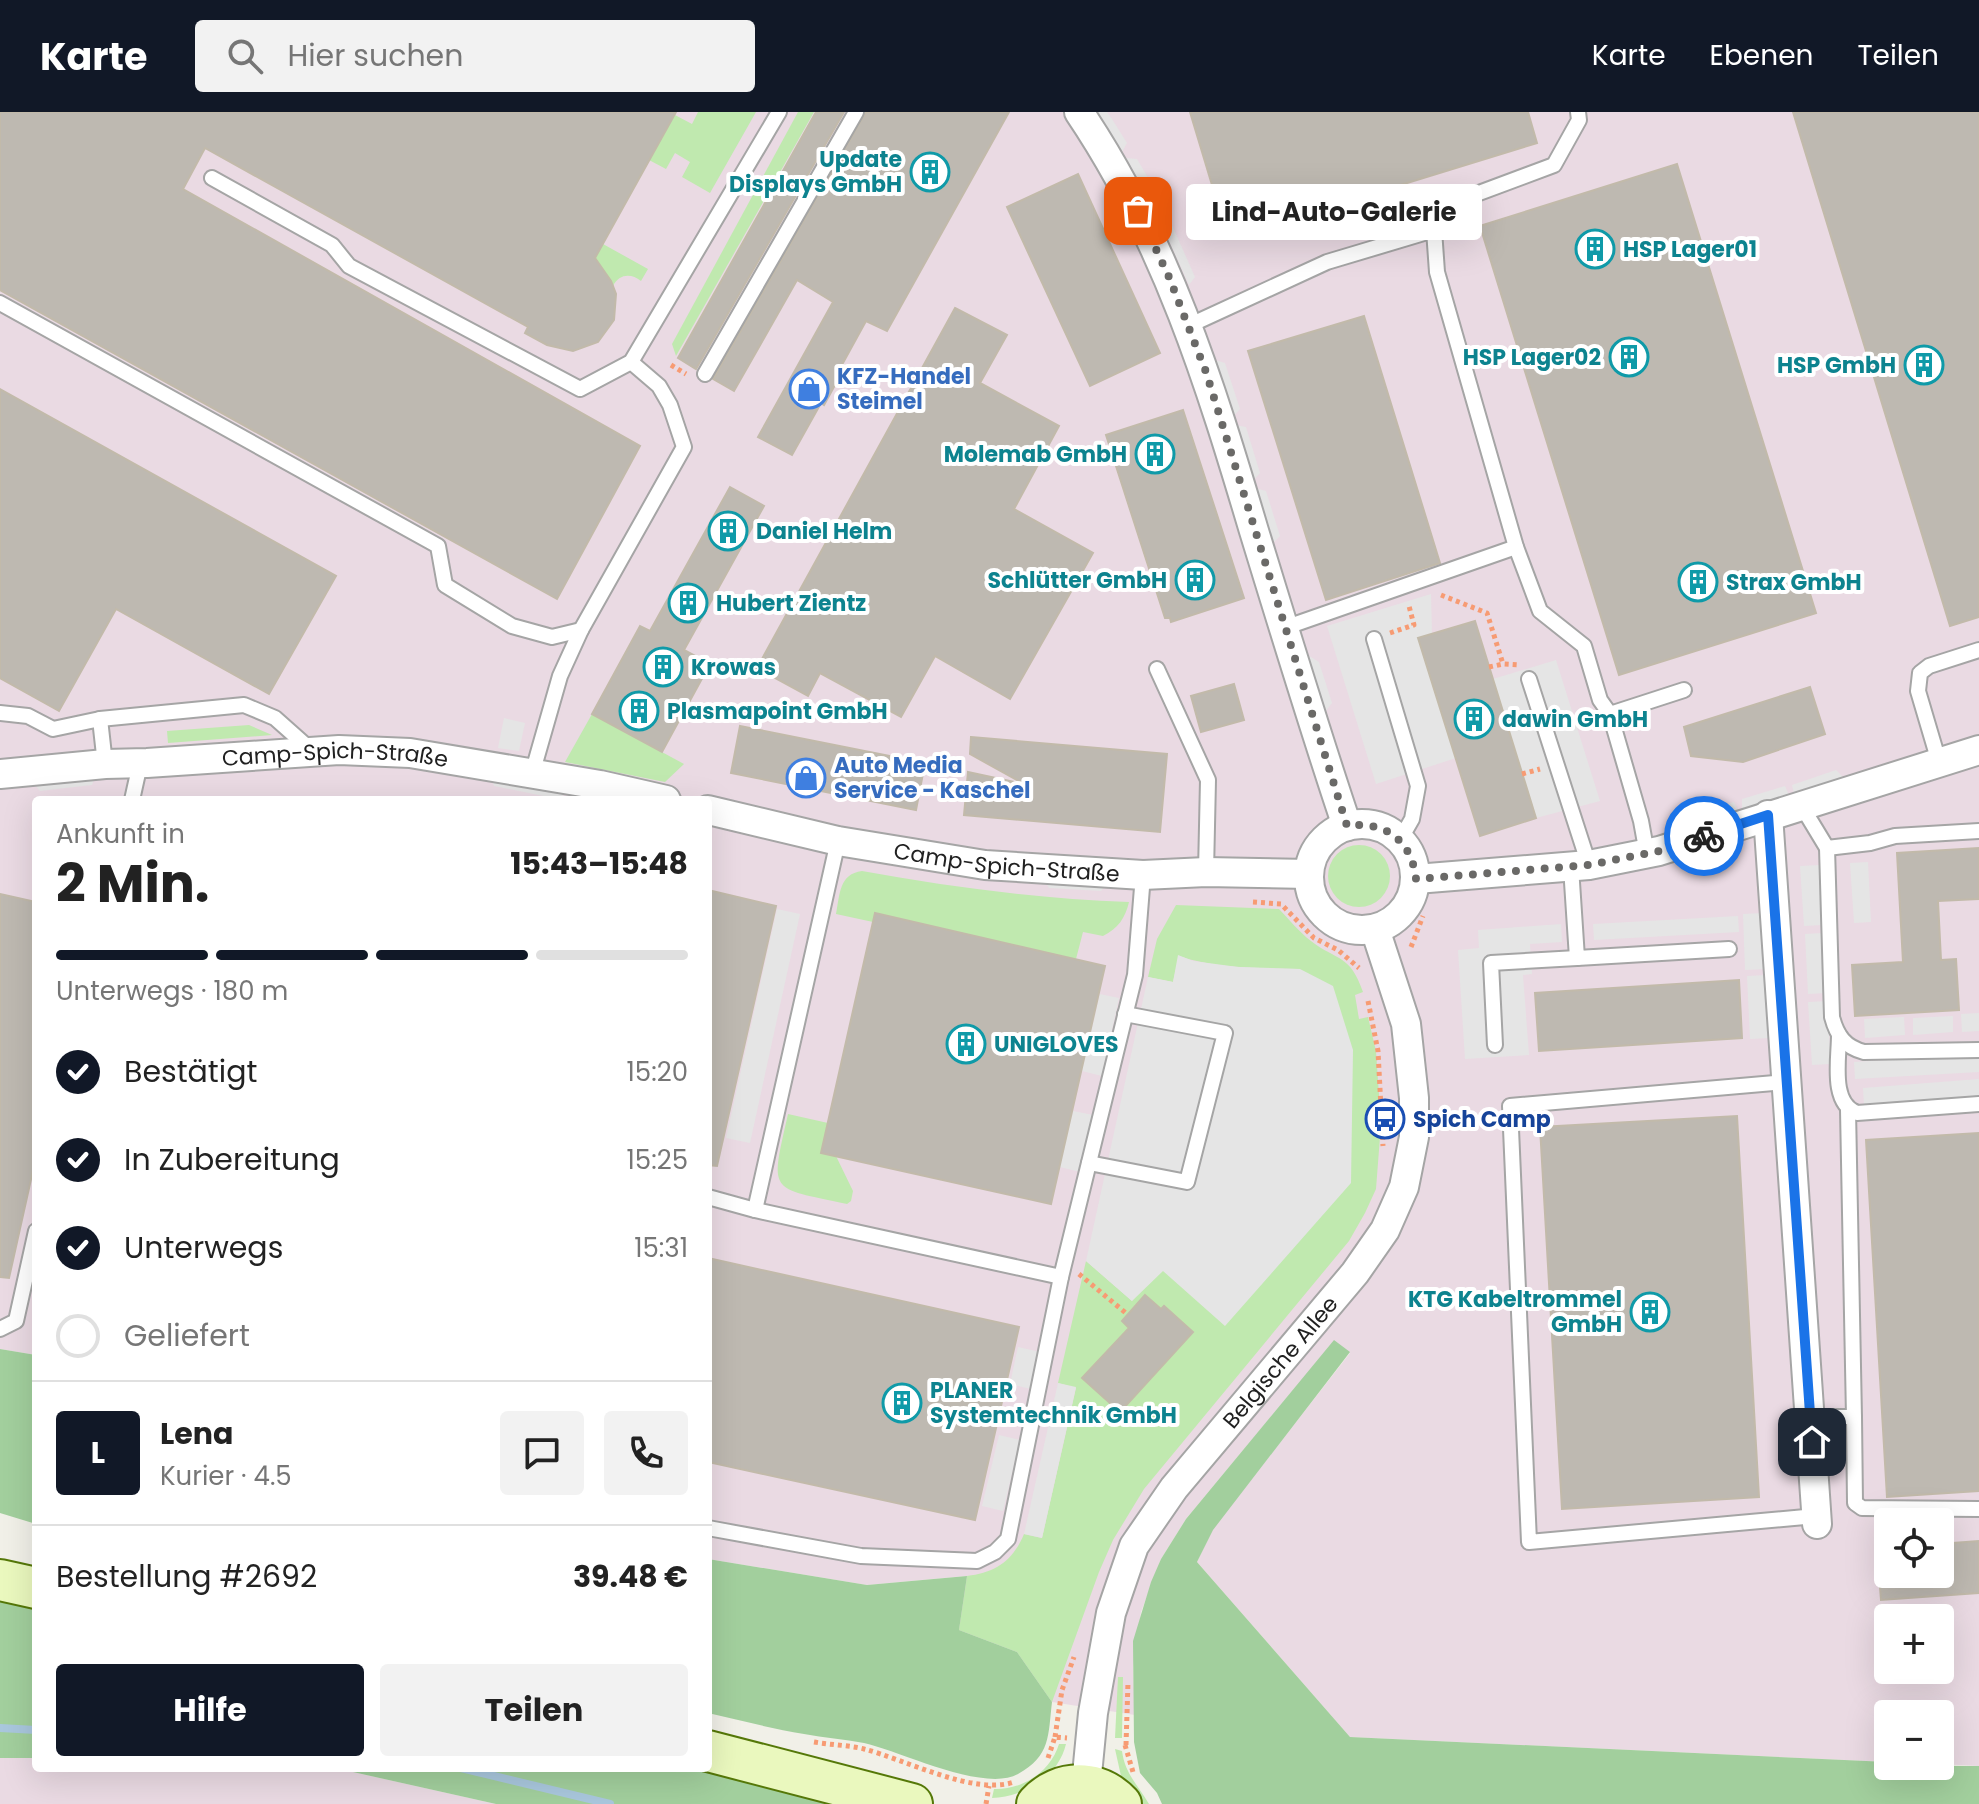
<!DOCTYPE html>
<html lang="de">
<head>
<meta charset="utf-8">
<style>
	body { margin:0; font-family:Poppins,sans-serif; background:#f2f2f2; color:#222; height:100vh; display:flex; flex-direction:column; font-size:30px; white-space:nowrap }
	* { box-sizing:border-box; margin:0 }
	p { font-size:26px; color:#767676 }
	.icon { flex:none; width:44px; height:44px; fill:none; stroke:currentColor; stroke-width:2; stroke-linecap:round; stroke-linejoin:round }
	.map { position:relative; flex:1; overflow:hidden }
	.side { position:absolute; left:32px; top:684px; width:680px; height:976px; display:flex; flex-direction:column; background:#fff; border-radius:8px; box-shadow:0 8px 32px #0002 }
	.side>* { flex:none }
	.tools { position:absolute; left:1874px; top:1396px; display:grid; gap:16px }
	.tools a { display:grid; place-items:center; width:80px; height:80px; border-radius:8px; background:#fff; box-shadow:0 8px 32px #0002; font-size:40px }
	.pin { position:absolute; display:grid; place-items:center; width:68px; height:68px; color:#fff; margin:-34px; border-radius:16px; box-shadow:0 4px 12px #0006 }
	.courier { position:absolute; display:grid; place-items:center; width:80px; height:80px; margin:-40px; border:6px solid #1a73e8; border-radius:50%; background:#fff; color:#222; box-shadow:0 2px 10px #0007 }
	.bubble { position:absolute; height:56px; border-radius:8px; background:#fff; box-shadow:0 8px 32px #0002; font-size:26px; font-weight:700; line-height:56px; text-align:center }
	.head em { font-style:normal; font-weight:700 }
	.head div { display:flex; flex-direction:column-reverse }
	.head { display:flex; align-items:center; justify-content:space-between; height:136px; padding:0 24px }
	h1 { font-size:52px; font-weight:700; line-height:60px }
	.bar { display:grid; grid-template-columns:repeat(4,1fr); gap:12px 8px; align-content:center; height:96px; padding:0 24px }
	.bar i { height:10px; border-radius:6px; background:#e0e0e0 }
	.bar .on { background:#111827 }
	.bar p { grid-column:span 4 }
	.line { display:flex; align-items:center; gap:20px; padding:0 24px; border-top:2px solid #e0e0e0 }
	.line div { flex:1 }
	.round { display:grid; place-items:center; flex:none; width:84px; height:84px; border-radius:8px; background:#f2f2f2 }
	ol { padding:0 24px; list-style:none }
	li { display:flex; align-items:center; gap:24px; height:88px }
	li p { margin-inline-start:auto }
	li .icon { padding:8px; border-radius:50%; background:#111827; color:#fff; stroke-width:4 }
	li:last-child { color:#767676 }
	li i { width:44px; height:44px; border:4px solid #e0e0e0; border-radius:50% }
	.action { display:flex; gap:16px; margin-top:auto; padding:16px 24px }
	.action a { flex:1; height:92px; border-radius:8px; background:#111827; color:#fff; font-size:32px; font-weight:700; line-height:92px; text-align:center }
	.action a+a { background:#f2f2f2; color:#222 }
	header { display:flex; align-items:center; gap:48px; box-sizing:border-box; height:112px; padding:0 40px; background:#111827; color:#fff }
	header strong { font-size:38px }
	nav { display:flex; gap:44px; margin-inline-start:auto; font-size:28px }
	.search { width:560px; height:72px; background:#f2f2f2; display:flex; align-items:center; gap:20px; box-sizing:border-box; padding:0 28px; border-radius:8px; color:#767676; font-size:30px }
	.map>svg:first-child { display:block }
</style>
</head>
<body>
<header>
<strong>Karte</strong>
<div class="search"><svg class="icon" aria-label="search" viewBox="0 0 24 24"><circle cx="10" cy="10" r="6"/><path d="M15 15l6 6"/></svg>Hier suchen</div>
<nav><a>Karte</a><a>Ebenen</a><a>Teilen</a></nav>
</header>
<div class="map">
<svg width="1979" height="1692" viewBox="0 0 1979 1692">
	<rect width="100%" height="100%" fill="#f1f0e8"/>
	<g fill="#eadae3" fill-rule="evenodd">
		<path d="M0,0H1979V1654L1940,1652V1602H1888V1650L1350,1625L1197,1450L1212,1418L1350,1241L1334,1229L1186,1407L1161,1447L1141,1500L1133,1555L1135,1603L1052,1590L1017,1540L959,1518L966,1464L867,1473L708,1447V688H36V1243L0,1237ZM1888,1410H1940V1462H1888ZM1888,1506H1940V1558H1888Z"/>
		<polygon points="0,1646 36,1646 36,1656 335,1656 496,1692 0,1692"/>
	</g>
	<g fill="#c0e9af">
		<polygon points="698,0 756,0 710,81 682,65 690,50 675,41 666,57 649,48 675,3 692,12"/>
		<polygon points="798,0 814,0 676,244 672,232"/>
		<path d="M603,132L648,157L641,169C631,161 619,162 613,174L603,158L593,150Z"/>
		<polygon points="592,602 684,652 665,670 565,650"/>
		<polygon points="249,613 272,623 168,631 167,619"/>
		<circle cx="1359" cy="764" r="31"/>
		<path d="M862,759C951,775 1039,787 1129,790C1125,807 1118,816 1103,824L1083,820L1076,847L875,801L873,810L836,802C840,782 839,762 862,759Z"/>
		<path d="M1176,793L1279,797C1289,807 1299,820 1311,829C1337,849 1350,842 1363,880L1355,883L1359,907L1368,905L1376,939L1381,1012L1376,1077L1365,1101L1349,1129L1144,1377L1113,1428L1099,1460L1052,1590L1017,1540L959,1518L967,1464C995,1461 1013,1449 1024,1422L1042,1426L1076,1276L1058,1271L1086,1149L1132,1189L1300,857C1260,856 1217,857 1179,844L1173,870L1148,865L1157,827Z"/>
		<path d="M788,1002L828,1011L821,1041L836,1044L853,1079L851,1089L847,1092C768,1075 770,1082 788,1002Z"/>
		<polygon points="1118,1565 1123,1565 1122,1626 1115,1626"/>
		<path d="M1059,1632H1066C1058,1665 1026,1684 992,1686L994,1677C1023,1678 1051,1659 1059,1632Z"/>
		<path d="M1115,1637L1122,1639C1125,1662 1138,1673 1149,1692H1140L1121,1664Z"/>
	</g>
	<g fill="#a2cf9d">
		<polygon points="1334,1228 1350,1240 1213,1418 1197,1450 1350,1625 1888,1650 1888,1654 1979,1654 1979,1692 1162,1692 1157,1681 1140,1661 1134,1630 1133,1529 1151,1470 1161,1447 1186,1407"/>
		<polygon points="0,1237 36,1243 36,1412 0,1401"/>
		<path d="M708,1447L867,1473L967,1464L959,1518L1017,1540L1052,1590C1048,1623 1051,1644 1018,1662C984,1681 900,1639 864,1631C844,1627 824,1626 804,1622C772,1617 740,1608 708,1601Z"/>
		<polygon points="0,1485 36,1494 36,1646 0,1646"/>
		<polygon points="335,1656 708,1656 834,1692 496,1692"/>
	</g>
	<g fill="#e5e5e5">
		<polygon points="1097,0 1107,0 1112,7 1127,31 1122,40"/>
		<polygon points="1126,46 1137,47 1150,69 1163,96 1158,104"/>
		<polygon points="1161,111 1172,113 1195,165 1189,173"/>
		<polygon points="1215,248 1225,251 1240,297 1233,305"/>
		<polygon points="1235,313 1246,315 1260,361 1253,369"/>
		<polygon points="1255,376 1266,379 1280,424 1272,432"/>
		<polygon points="1431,482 1432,522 1456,646 1376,672 1327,514"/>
		<polygon points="1306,542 1319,550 1332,591 1325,600"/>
		<polygon points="1556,548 1600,689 1536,706 1493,567"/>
		<polygon points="504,606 525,611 519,639 498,636"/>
		<polygon points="1836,658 1844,666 1794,682 1792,673"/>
		<polygon points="95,665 92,673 40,679 32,670"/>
		<polygon points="491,665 567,681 558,687 494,674"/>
		<polygon points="1785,674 1789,683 1742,697 1742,687"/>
		<polygon points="1734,690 1738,699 1685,715 1686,704"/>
		<polygon points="1868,750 1871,810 1854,811 1850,751"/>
		<polygon points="1819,753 1823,813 1804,814 1800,754"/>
		<polygon points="1043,766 1108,771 1101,779 1049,776"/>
		<polygon points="777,797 800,802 750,1031 726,1026"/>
		<polygon points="1763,801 1766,857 1745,858 1743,802"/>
		<polygon points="1738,804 1739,820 1594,828 1593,812"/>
		<polygon points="1561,812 1562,830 1530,832 1532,862 1523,863 1529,943 1465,947 1458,838 1479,836 1478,818"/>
		<polygon points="1823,821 1826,881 1808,882 1805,822"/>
		<polygon points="1178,843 1193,849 1238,855 1300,857 1333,874 1353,938 1351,1071 1225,1214 1163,1159 1132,1189 1086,1149 1148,865 1173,870"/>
		<polygon points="1766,863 1770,926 1750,927 1747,864"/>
		<polygon points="1100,882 1119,886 1102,964 1082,959"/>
		<polygon points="1827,889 1831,952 1812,953 1808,890"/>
		<polygon points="1979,901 1979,919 1962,920 1961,902"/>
		<polygon points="1953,904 1953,920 1913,923 1913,906"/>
		<polygon points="1904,905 1905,923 1865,926 1864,907"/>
		<polygon points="1979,942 1979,960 1855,967 1854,950"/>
		<polygon points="1979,967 1979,986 1864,994 1863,976"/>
		<polygon points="1073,999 1093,1003 1080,1060 1060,1055"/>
		<polygon points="1018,1235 1040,1240 1031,1277 1010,1272"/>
		<polygon points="1058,1271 1076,1275 1042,1426 1024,1422"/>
		<polygon points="999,1323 1020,1328 1003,1399 982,1394"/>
	</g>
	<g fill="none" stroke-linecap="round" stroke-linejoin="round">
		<g stroke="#a9c7dd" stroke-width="8">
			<polyline points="0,1616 36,1618"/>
			<polyline points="461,1656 610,1692"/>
		</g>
	</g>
	<g fill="#beb9b1" stroke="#c2baaa" stroke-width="2">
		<polygon points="0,0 676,0 595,146 611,169 616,182 614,208 598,230 573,239 547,233 525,221 528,215 205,36 183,77 640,334 557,487 0,178"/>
		<polygon points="816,0 844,0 696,257 678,246"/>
		<polygon points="866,0 1009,0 887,219 866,209 838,260 841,262 824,293 821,291 792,343 758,325 833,190 797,168 734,279 713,267"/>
		<polygon points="1190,0 1528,0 1537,31 1228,126"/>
		<polygon points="1793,0 1979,0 1979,505 1950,514"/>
		<polygon points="1677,52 1816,501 1619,563 1480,114"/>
		<polygon points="1078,62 1160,241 1090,274 1007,95"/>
		<polygon points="955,196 1007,223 980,271 1059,314 1014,397 1093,441 1010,587 935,544 901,605 820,561 808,584 757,556"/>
		<polygon points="1364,204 1440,451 1326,488 1248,239"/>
		<polygon points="0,277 336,464 269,582 116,497 59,599 0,566"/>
		<polygon points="1183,298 1244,486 1171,510 1170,506 1165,506 1106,323"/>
		<polygon points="730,375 764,394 684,538 710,552 662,640 592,602 640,514 650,519"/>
		<polygon points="1475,509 1536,706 1480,724 1418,526"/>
		<polygon points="1234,572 1244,608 1201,620 1191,584"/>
		<polygon points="1810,575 1825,622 1743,650 1691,644 1684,615"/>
		<polygon points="740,614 925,651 916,698 731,661"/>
		<polygon points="971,625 1167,642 1160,720 964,703 968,660 1024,672 970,642"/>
		<polygon points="1979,736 1979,787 1938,789 1941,848 1956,847 1959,898 1855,904 1852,853 1903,850 1897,741"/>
		<polygon points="708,778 776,794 717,1054 708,1053"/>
		<polygon points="0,782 36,790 36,1045 9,1166 0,1165"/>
		<polygon points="875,801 1105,854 1051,1092 821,1041"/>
		<polygon points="1739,868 1742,926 1539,939 1535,881"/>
		<polygon points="1737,1004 1759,1385 1562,1397 1540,1015"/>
		<polygon points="1979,1021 1979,1379 1887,1385 1866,1028"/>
		<polygon points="708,1146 1019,1215 975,1408 708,1350"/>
		<polygon points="1145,1183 1161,1197 1164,1194 1193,1220 1120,1300 1082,1266 1129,1216 1122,1209"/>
		<polygon points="1979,1429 1979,1481 1881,1488 1879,1462 1940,1462 1940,1432"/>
	</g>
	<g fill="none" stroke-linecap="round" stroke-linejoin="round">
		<g stroke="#a5a5a5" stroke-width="18">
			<g id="lane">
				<polyline points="212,66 332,133 349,154 580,277 631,250 779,0"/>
				<polyline points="1434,118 1428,100 1554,53 1579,8 1578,0"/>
				<polyline points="0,191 438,434 445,473 512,514 552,525 581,518 560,564 532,662"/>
				<polyline points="1188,214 1327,150 1434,118 1437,160 1516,435 1540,499 1584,534 1600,588 1610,602 1641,709 1647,742"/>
				<polyline points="705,262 856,0"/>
				<polyline points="1284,516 1516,435"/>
				<polyline points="581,518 684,335 670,293 659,274 631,250"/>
				<polyline points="1374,527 1418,674 1412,707 1400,728"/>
				<polyline points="1157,557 1208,668 1206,760"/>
				<polyline points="1529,567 1589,753"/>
				<polyline points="0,601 28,604 53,617 100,607 244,593 275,606 311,638"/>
				<polyline points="1610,602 1684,578"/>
				<polyline points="100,607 105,652"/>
				<polyline points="1939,650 1918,579 1920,561 1929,554 1979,538"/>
				<polyline points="132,688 140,652"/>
				<path d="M1801,693L1827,736L1832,905C1837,924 1845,935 1864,940L1979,938"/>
				<polyline points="1827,736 1870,731 1895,724 1979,719"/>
				<polyline points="1571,755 1577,846 1729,837"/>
				<path d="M1839,923C1839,947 1830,991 1857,1001L1979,992"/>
				<polyline points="1495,933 1491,851 1577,846"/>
				<polyline points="1786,970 1510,994 1529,1430 1816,1404"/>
				<polyline points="1848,998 1854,1305"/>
				<polyline points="1089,1051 1187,1070 1225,921 1125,902"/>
				<polyline points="708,1085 755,1098 1061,1165 1135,863 1143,763"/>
				<polyline points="755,1098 838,729"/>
				<polyline points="0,1217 16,1209 36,1119"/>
				<polyline points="1811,1305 1854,1305 1855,1391 1862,1396 1979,1397"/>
				<polyline points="708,1416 861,1444 977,1449 995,1440 1008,1427 1061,1165"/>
			</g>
		</g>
		<g stroke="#a5a5a5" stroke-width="32">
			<g id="street">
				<path d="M1079,0C1166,129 1210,271 1254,419C1284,517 1314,616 1347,714"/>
				<path id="s1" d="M0,662L105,652L147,651L339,638L410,641L600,673L666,688"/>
				<path id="s2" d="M708,698L838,729L985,753L1143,763L1206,760L1309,762"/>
				<polyline points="1768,703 1817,1412"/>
				<circle cx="1362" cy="765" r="53"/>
				<polyline points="1416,767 1589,753 1659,739 1979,638"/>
				<path id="s3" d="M1086,1673L1093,1601L1111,1501L1134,1434L1174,1376L1355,1161L1385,1118L1404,1075L1414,1025V986L1406,912L1375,817"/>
			</g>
		</g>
		<g stroke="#557808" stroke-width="44">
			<g id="secondary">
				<polyline points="0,1468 36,1476"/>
				<polyline points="708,1639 912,1692"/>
				<path d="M1037,1692C1060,1667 1097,1667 1121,1692"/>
			</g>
		</g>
		<g stroke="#f79b73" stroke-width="5" stroke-dasharray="4 4" stroke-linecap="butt">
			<polyline points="671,253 686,262"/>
			<polyline points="1441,483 1487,501 1503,552"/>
			<polyline points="1390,521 1414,513 1409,494"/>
			<polyline points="1489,555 1503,552 1519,553"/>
			<polyline points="1522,662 1540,657"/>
			<polyline points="1253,790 1281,792 1314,826 1338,838 1359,856"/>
			<polyline points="1411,835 1423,804"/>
			<polyline points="1368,889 1378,939 1383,1034"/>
			<polyline points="1079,1162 1127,1202"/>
			<polyline points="1055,1625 1062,1578 1074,1545"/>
			<path d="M814,1630C831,1633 848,1633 864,1637C904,1647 974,1684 1014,1670"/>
			<polyline points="1125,1633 1133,1660"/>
			<polyline points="1126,1633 1128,1570"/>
			<polyline points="1048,1646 1055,1625 1067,1626"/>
			<polyline points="986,1692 989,1674"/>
		</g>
		<use href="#lane" stroke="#fff" stroke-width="14"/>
		<use href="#street" stroke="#fff" stroke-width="28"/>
		<use href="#secondary" stroke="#eaf8be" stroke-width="40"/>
	</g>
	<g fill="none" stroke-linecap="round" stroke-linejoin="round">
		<path stroke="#6a6967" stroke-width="8" stroke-dasharray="0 14.4" d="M1138,99L1169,165L1206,260L1347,714C1385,708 1412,729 1416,767L1589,753L1659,739L1704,724"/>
		<polyline stroke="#1a73e8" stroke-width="10" points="1704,724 1768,703 1812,1330"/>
	</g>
	<defs>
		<g id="building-ring" transform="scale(2)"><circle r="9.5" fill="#fff" stroke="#0f9aa8" stroke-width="1.5"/><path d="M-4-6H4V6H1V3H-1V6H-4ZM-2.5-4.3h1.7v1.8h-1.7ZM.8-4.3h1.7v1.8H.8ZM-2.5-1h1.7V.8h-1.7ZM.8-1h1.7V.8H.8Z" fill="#0f9aa8"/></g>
		<g id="shop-ring" transform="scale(2)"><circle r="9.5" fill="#fff" stroke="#3f7fe0" stroke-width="1.5"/><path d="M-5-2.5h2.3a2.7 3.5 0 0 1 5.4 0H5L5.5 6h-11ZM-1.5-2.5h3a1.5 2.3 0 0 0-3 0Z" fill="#3f7fe0"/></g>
		<g id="bus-ring" transform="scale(2)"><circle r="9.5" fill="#fff" stroke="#1a4fb4" stroke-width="1.5"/><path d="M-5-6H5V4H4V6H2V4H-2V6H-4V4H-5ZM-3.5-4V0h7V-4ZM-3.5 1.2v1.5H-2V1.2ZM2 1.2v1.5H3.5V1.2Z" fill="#1a4fb4"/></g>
	</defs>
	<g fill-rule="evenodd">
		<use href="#building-ring" x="930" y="60"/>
		<use href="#building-ring" x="1595" y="137"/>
		<use href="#building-ring" x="1629" y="245"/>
		<use href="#building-ring" x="1924" y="253"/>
		<use href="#shop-ring" x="809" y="277"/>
		<use href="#building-ring" x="1155" y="342"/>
		<use href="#building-ring" x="728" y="419"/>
		<use href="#building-ring" x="1195" y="468"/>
		<use href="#building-ring" x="1698" y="470"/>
		<use href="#building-ring" x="688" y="491"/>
		<use href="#building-ring" x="663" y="555"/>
		<use href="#building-ring" x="639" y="599"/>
		<use href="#building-ring" x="1474" y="607"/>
		<use href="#shop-ring" x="806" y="666"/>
		<use href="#building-ring" x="966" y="932"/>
		<use href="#bus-ring" x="1385" y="1007"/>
		<use href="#building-ring" x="1650" y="1200"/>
		<use href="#building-ring" x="902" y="1291"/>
	</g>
	<g text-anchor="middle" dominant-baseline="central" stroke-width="8" stroke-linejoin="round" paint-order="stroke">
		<g font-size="22" font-weight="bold" fill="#0d838f" stroke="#fff" text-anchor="start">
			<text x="902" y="47" text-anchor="end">Update<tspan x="902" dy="25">Displays GmbH</tspan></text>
			<text x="1623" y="137">HSP Lager01</text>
			<text x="1601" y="245" text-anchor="end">HSP Lager02</text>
			<text x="1896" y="253" text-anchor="end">HSP GmbH</text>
			<text x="1127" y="342" text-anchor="end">Molemab GmbH</text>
			<text x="756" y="419">Daniel Helm</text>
			<text x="1167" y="468" text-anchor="end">Schlütter GmbH</text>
			<text x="1726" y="470">Strax GmbH</text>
			<text x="716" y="491">Hubert Zientz</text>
			<text x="691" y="555">Krowas</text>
			<text x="667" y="599">Plasmapoint GmbH</text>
			<text x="1502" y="607">dawin GmbH</text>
			<text x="994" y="932">UNIGLOVES</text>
			<text x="1622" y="1187" text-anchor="end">KTG Kabeltrommel<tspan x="1622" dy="25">GmbH</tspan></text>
			<text x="930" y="1278">PLANER<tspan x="930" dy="25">Systemtechnik GmbH</tspan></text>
		</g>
		<g font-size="22" font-weight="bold" fill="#366cbe" stroke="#fff" text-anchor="start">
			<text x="837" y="264">KFZ-Handel<tspan x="837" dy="25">Steimel</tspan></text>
			<text x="834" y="653">Auto Media<tspan x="834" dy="25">Service - Kaschel</tspan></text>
		</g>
		<g font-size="22" fill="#212121" stroke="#fff">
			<text stroke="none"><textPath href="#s1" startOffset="336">Camp-Spich-Straße</textPath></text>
			<text stroke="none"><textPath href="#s2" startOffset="304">Camp-Spich-Straße</textPath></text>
			<text stroke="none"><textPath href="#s3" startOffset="480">Belgische Allee</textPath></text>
		</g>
		<g font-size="22" font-weight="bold" fill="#164399" stroke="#fff" text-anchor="start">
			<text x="1413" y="1007">Spich Camp</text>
		</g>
	</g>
</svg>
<div class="tools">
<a><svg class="icon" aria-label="locate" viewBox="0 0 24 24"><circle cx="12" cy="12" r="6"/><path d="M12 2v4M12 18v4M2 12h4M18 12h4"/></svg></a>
<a>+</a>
<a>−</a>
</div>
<div class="pin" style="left:1138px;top:99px;background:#ea580c"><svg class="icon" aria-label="bag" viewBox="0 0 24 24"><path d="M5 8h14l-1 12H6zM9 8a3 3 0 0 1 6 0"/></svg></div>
<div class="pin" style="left:1812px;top:1330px;background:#1f2937"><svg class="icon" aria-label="home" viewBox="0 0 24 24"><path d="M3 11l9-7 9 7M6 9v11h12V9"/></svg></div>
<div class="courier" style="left:1704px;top:724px"><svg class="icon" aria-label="bike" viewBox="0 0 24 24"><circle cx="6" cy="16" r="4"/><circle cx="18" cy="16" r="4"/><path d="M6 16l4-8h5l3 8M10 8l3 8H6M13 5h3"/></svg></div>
<div class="bubble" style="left:1186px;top:72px;width:296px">Lind-Auto-Galerie</div>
<section class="side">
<div class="head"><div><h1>2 Min.</h1><p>Ankunft in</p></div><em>15:43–15:48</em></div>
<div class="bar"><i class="on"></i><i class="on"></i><i class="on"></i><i></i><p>Unterwegs · 180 m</p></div>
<ol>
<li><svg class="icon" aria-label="check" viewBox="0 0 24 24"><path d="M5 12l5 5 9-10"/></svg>Bestätigt<p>15:20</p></li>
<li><svg class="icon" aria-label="check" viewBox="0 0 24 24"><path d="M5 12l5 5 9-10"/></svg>In Zubereitung<p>15:25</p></li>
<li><svg class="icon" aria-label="check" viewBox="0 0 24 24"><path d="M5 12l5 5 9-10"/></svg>Unterwegs<p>15:31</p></li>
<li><i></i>Geliefert</li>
</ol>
<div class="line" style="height:144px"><b class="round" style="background:#111827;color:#fff">L</b><div><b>Lena</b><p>Kurier · 4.5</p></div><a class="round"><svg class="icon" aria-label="chat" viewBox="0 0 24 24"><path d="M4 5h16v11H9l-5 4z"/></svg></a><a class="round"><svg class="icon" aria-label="phone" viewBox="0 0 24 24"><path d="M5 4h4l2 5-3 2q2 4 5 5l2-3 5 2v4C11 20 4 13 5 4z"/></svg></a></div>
<div class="line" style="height:104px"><div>Bestellung #2692</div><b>39.48 €</b></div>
<div class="action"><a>Hilfe</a><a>Teilen</a></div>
</section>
</div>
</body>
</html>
